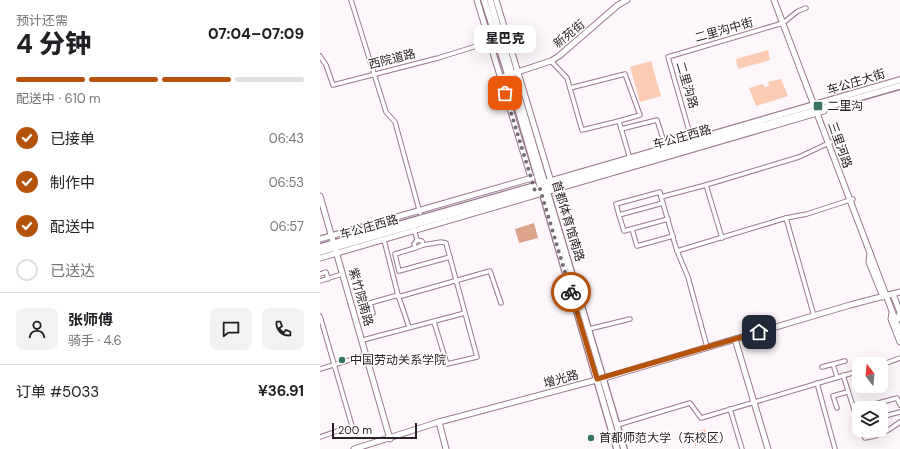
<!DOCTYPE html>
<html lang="zh">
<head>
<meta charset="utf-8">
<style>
	body { margin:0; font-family:"DM Sans","Noto Sans SC",sans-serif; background:#f2f2f2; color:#202124; height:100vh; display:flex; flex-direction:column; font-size:15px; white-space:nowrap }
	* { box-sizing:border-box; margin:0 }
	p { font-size:13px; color:#757577 }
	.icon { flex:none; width:22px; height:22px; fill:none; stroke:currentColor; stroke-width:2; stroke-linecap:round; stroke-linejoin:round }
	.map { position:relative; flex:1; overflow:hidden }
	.sheet { display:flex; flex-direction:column; background:#fff; width:320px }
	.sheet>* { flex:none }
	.needle { width:26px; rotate:344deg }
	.buttons { position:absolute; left:532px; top:357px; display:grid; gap:8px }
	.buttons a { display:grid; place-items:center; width:36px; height:36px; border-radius:8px; background:#fff; box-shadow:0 4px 16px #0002; font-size:20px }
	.scale { position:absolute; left:12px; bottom:10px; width:85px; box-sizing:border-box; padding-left:4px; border:2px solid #2c2029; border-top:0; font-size:11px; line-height:14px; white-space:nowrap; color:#2c2029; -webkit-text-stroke:3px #fff; paint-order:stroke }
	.pin { position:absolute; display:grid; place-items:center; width:34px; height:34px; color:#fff; margin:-17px; border-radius:8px; box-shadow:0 2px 6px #0006 }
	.courier { position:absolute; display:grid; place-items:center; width:40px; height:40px; margin:-20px; border:3px solid #b45309; border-radius:50%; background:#fff; color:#222; box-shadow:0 1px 5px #0007 }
	.bubble { position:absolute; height:28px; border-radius:8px; background:#fff; box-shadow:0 4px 16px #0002; font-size:13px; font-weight:800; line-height:28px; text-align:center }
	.headline em { font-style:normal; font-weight:800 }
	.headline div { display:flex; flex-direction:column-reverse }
	.headline { display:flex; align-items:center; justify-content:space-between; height:68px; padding:0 16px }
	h1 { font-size:26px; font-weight:800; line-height:30px }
	.bar { display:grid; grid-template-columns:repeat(4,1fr); gap:6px 4px; align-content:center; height:48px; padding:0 16px }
	.bar i { height:5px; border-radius:3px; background:#e0e0e0 }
	.bar .on { background:#b45309 }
	.bar p { grid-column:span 4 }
	.line { display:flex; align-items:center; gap:10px; padding:0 16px; border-top:1px solid #e0e0e0 }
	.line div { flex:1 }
	.round { display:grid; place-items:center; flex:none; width:42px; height:42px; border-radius:8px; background:#f2f2f2 }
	ol { padding:0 16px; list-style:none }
	li { display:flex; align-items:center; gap:12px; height:44px }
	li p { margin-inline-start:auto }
	li .icon { padding:4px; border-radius:50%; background:#b45309; color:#fff; stroke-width:4 }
	li:last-child { color:#757577 }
	li i { width:22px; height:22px; border:2px solid #e0e0e0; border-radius:50% }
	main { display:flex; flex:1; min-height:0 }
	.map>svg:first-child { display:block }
</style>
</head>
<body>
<main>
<section class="sheet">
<div class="headline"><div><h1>4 分钟</h1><p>预计还需</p></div><em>07:04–07:09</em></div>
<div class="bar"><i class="on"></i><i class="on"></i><i class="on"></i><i></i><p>配送中 · 610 m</p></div>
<ol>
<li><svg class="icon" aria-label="check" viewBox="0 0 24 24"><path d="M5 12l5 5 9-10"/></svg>已接单<p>06:43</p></li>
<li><svg class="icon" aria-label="check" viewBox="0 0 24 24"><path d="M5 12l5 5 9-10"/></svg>制作中<p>06:53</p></li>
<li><svg class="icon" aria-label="check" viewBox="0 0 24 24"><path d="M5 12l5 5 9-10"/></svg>配送中<p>06:57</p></li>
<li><i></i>已送达</li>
</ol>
<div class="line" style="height:72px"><a class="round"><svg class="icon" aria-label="person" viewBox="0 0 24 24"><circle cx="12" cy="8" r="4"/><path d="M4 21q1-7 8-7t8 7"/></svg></a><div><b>张师傅</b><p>骑手 · 4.6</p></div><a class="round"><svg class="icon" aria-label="chat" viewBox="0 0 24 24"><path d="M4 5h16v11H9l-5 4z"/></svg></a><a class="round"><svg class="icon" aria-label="phone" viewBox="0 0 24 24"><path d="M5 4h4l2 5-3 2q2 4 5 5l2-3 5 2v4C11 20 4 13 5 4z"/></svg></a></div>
<div class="line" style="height:52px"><div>订单 #5033</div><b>¥36.91</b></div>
</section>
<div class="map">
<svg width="580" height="449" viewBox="0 0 580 449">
	<rect width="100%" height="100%" fill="#fdf6fa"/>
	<g fill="#fccbb4">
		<polygon points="448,50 450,60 418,69 416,59"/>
		<polygon points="331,61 341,96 320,102 310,67"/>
		<polygon points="461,79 468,96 436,106 429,88 443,84 444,87 449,86 448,82"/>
		<polygon points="385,429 389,441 375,446 371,433"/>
	</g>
	<polygon fill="#dca48a" points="214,223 218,238 199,243 195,229"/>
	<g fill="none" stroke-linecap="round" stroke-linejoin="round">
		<g stroke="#98798e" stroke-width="5.5">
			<g id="street">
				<polyline points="31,0 66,112 75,122 100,213"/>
				<polyline points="0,56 6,65 13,85 118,58 166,43"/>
				<polyline points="231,61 247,78 262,130 299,121 310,159"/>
				<polyline points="250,88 305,74 320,115 299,121"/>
				<polyline points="301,129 337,120 346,148"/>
				<polyline points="372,141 348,57 463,23 478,11 486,8"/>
				<polyline points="386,185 341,197 357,251 368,277 387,347"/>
				<polyline points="341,197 340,192 296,204 299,215 343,203"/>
				<polyline points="299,215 304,231 348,219"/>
				<polyline points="466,218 494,316"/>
				<polyline points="94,228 97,240 94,244 95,248 103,245 102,241 97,240"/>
				<polyline points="312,229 317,246 353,236"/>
				<polyline points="402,238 386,185 479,157 511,142"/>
				<polyline points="64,240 78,295 89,327"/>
				<polyline points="103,245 121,242 126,243 157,357 127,364 114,322"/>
				<polyline points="95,248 75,254 79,271 130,257"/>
				<polyline points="357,251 466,218 487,214 533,199"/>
				<polyline points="0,274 6,272 8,279"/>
				<polyline points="0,281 22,274"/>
				<polyline points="78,297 170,271 181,303"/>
				<polyline points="53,313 50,303 78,295"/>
				<polyline points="0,316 32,426 0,437"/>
				<polyline points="269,329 310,319"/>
				<polyline points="43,340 145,313"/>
				<polyline points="513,364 517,377"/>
				<polyline points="561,365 580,358"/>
				<polyline points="502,367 525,361"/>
				<polyline points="0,369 46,355"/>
				<polyline points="523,375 539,425"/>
				<polyline points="497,383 515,449"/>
				<polyline points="517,408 513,396 527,392"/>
				<polyline points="540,408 577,398 580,405"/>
				<polyline points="410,409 422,449"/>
				<polyline points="561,417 580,412"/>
				<polyline points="297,425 370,403 381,418 539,371"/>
				<path d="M541,430L545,438C557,437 571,429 580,422"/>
			</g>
		</g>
		<g stroke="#98798e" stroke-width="7">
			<g id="secondary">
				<polyline points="157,0 212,181"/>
				<polyline points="176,0 232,185"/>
				<polyline points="454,0 580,332"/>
				<polyline points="179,78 231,61 239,56 298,5 307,0"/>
				<polyline points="0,196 70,439"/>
				<polyline points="0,239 212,178"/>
				<polyline points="550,253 549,262 563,297"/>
				<polyline points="0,258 504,111"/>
				<polyline points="573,294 580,312 578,319"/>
				<polyline points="572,313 571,319 580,342"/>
				<polyline points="415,339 448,449"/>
				<polyline points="119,422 126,449"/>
				<polyline points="34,449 119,422 284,378 530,305 580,292"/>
			</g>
		</g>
		<g stroke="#98798e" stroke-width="8">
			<g id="primary">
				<polyline points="164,0 188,75 297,449"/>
				<polyline points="170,0 304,449"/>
				<polyline points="221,184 580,80"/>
				<polyline points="0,247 214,186"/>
				<polyline points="0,252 580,86"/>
			</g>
		</g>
		<use href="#street" stroke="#fff" stroke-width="3.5"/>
		<use href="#secondary" stroke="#fff" stroke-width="5"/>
		<use href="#primary" stroke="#fff" stroke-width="5.5"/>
	</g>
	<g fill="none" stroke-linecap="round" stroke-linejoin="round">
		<polyline stroke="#756b72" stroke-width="4" stroke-dasharray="0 7.2" points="185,93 215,191 220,189 251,292"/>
		<polyline stroke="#b45309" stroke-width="5" points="251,292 277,379 439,332"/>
	</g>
	<g fill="#37745f" stroke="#fff" stroke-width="1.5">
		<rect x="493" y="101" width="10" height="10" rx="2"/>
		<circle cx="22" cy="360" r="4"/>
		<circle cx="271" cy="438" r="4"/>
	</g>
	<g text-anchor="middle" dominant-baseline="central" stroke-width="3" stroke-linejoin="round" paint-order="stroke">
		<g font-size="12" fill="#2c2029" stroke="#fff">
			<text transform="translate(404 30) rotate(-16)">二里沟中街</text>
			<text transform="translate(249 34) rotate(-39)">新苑街</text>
			<text transform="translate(72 59) rotate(-14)">西院道路</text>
			<text transform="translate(536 82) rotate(-17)">车公庄大街</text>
			<text transform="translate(367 85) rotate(73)">二里沟路</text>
			<text transform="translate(362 137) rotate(-16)">车公庄西路</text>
			<text transform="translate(520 145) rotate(70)">三里河路</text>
			<text transform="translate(248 221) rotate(73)">首都体育馆南路</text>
			<text transform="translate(49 227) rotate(-16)">车公庄西路</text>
			<text transform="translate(41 297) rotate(74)">紫竹院南路</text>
			<text transform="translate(241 379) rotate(-15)">增光路</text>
		</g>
		<g font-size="12" fill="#2c2029" stroke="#fff" text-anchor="start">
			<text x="507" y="106">二里沟</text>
			<text x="30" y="360">中国劳动关系学院</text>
			<text x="279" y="438">首都师范大学（东校区）</text>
		</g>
	</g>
</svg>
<div class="buttons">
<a><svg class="needle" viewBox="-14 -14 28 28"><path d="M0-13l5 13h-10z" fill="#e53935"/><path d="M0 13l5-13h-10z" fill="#757577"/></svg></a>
<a><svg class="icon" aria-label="layers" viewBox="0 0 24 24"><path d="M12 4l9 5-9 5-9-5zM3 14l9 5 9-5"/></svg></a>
</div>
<div class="scale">200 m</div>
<div class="pin" style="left:185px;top:93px;background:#ea580c"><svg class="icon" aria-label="bag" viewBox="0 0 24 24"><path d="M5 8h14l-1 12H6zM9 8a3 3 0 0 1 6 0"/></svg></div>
<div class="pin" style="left:439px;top:332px;background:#1f2937"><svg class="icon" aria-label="home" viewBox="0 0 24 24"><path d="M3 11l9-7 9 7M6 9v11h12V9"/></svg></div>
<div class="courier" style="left:251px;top:292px"><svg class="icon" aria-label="bike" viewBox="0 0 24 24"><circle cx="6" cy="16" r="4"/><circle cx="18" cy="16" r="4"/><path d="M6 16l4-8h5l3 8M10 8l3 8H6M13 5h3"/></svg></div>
<div class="bubble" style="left:154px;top:25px;width:62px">星巴克</div>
</div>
</main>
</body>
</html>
